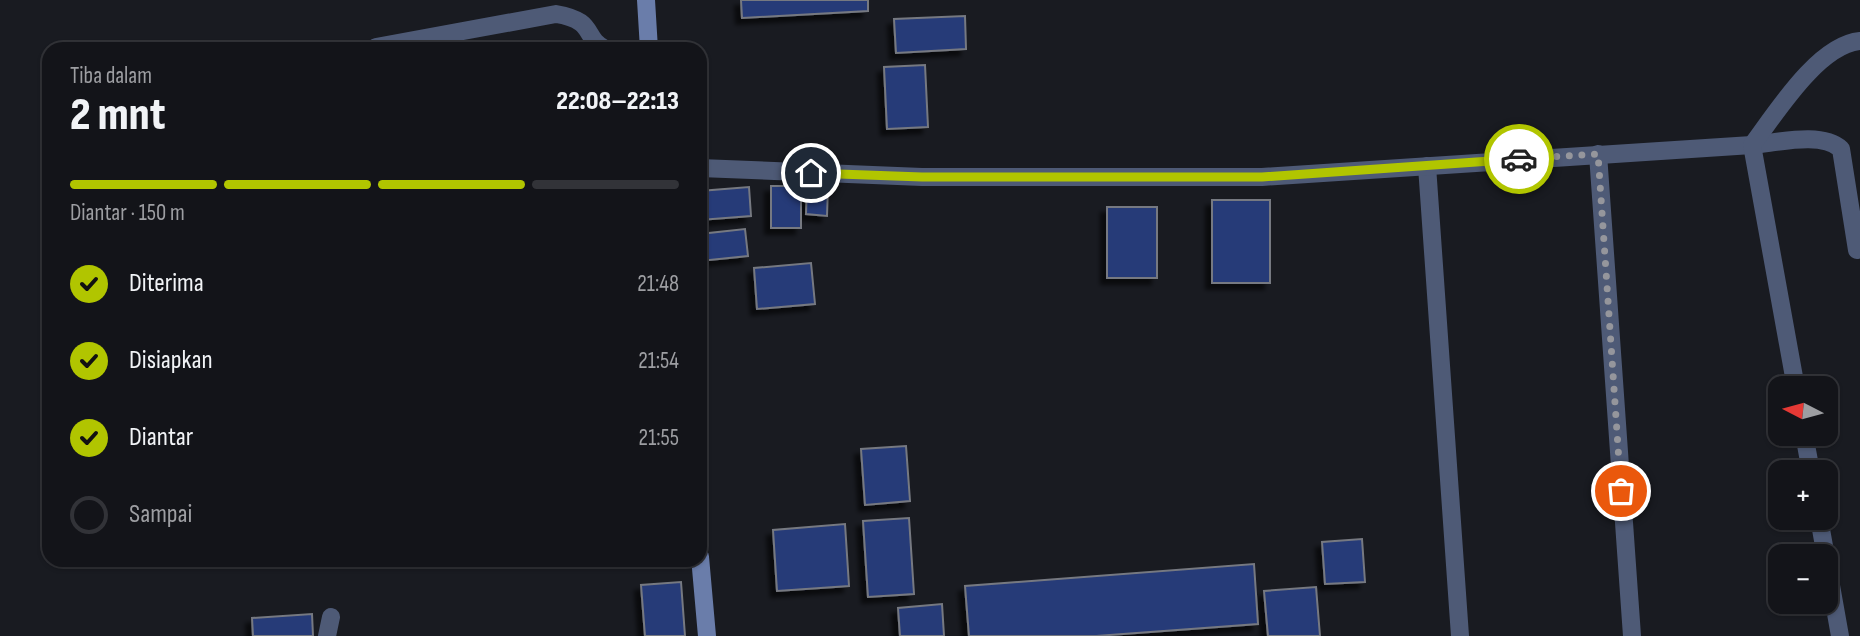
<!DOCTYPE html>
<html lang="id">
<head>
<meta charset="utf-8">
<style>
	body { margin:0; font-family:"Sofia Sans Condensed",sans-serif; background:#1c1d22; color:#f1f3f6; height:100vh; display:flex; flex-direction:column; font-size:26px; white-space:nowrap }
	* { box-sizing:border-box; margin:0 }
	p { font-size:23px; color:#9d9ea2 }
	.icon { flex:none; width:38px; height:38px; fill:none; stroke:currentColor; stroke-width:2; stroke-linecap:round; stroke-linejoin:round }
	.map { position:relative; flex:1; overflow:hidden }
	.drawer { position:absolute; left:42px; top:42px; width:665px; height:525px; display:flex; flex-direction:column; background:#131419; border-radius:21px; box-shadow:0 2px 5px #0004,0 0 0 2px #323338 }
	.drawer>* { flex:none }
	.needle { width:46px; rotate:276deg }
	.tools { position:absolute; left:1768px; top:376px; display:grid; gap:14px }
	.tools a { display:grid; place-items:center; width:70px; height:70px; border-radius:14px; background:#131419; box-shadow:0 2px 5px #0004,0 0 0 2px #323338; font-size:35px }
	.pin { position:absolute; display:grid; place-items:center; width:60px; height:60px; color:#fff; margin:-30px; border:4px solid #fff; border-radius:50%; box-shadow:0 2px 7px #0007 }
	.courier { position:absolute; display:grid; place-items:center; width:70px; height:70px; margin:-35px; border:5px solid #b1c500; border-radius:50%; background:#fff; color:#222; box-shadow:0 2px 9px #0007 }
	.overview em { font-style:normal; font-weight:800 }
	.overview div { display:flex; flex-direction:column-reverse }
	.overview { display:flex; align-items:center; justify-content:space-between; height:119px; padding:0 28px }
	h1 { font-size:46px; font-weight:800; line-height:52px }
	.bar { display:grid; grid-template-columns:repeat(4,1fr); gap:10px 7px; align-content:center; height:84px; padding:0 28px }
	.bar i { height:9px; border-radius:5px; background:#323338 }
	.bar .on { background:#b1c500 }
	.bar p { grid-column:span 4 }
	ol { padding:0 28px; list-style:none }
	li { display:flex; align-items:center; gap:21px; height:77px }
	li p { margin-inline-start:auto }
	li .icon { padding:7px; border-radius:50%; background:#b1c500; color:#111; stroke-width:4 }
	li:last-child { color:#9d9ea2 }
	li i { width:38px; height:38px; border:4px solid #323338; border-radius:50% }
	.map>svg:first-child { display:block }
</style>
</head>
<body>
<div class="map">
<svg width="1860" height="636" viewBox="0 0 1860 636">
	<defs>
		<filter id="shadow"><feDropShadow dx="-6" dy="6" stdDeviation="2" flood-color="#0009"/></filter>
	</defs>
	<rect width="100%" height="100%" fill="#191b21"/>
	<g fill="#253a78" stroke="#767981" stroke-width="2" filter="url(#shadow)">
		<polygon points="741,0 868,0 868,11 742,18"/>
		<polygon points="965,16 966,49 896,53 894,19"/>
		<polygon points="925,65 928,127 887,129 884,67"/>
		<polygon points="807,185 828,186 827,216 806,214"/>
		<rect x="771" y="186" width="30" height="42"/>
		<polygon points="749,187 751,216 700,220 700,191"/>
		<rect x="1212" y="200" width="58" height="83"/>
		<rect x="1107" y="207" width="50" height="71"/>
		<polygon points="745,229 748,256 700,261 700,234"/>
		<polygon points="811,263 815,304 757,309 754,268"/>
		<polygon points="906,446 910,501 865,505 861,449"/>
		<polygon points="909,518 914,594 868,597 863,521"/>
		<polygon points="845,524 849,586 777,591 773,530"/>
		<polygon points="1362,539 1365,582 1325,584 1322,542"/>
		<polygon points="1254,564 1258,624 1096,636 969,636 965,586"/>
		<polygon points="681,582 685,636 645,636 641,585"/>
		<polygon points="1316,587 1320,636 1268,636 1264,591"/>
		<polygon points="942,604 944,636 900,636 898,608"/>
		<polygon points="312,614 313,636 253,636 252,618"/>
	</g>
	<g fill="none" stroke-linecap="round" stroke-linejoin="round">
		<g stroke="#4e5a76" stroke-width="18">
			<path d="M376,47L556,14C597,21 582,37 605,49"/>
			<path d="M1752,145C1776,143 1822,131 1841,149L1857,250"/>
		</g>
		<g stroke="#4e5a76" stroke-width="18">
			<polyline points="1598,154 1632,636"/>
			<polyline points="1427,166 1460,636"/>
			<polyline points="700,168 922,177 1262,177 1752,145"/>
			<path d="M1796,388L1752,145C1776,113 1818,45 1860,41"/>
			<polyline points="1804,434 1811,472"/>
			<polyline points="1819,518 1840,636"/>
			<polyline points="327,636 331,617"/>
		</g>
		<g stroke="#6a7daa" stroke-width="18">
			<polyline points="646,0 649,49"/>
			<polyline points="700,557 707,636"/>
		</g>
	</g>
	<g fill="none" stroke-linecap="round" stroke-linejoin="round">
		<polyline stroke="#95969c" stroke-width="7" stroke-dasharray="0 12.6" points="1519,159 1598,154 1621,491"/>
		<polyline stroke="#b1c500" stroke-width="9" points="811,173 922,177 1262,177 1519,159"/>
	</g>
</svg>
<div class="tools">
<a><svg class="needle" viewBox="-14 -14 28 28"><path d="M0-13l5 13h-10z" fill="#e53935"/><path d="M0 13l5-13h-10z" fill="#9d9ea2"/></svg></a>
<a>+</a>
<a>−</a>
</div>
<div class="pin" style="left:1621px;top:491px;background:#ea580c"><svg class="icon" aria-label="bag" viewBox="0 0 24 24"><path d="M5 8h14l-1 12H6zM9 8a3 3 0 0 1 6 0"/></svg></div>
<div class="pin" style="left:811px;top:173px;background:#1f2937"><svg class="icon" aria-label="home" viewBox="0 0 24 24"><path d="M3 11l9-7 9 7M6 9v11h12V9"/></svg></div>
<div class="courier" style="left:1519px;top:159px"><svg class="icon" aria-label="car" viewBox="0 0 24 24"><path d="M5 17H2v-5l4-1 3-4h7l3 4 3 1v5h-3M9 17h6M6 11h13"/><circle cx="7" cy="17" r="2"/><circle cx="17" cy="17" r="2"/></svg></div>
<section class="drawer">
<div class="overview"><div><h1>2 mnt</h1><p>Tiba dalam</p></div><em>22:08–22:13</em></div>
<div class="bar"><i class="on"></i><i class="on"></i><i class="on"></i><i></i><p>Diantar · 150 m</p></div>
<ol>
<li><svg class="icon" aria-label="check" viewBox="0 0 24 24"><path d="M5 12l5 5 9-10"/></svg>Diterima<p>21:48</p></li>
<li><svg class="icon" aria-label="check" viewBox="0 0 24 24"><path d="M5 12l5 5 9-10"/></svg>Disiapkan<p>21:54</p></li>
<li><svg class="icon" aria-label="check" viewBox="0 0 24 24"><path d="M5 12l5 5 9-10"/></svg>Diantar<p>21:55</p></li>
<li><i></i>Sampai</li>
</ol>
</section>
</div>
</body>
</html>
